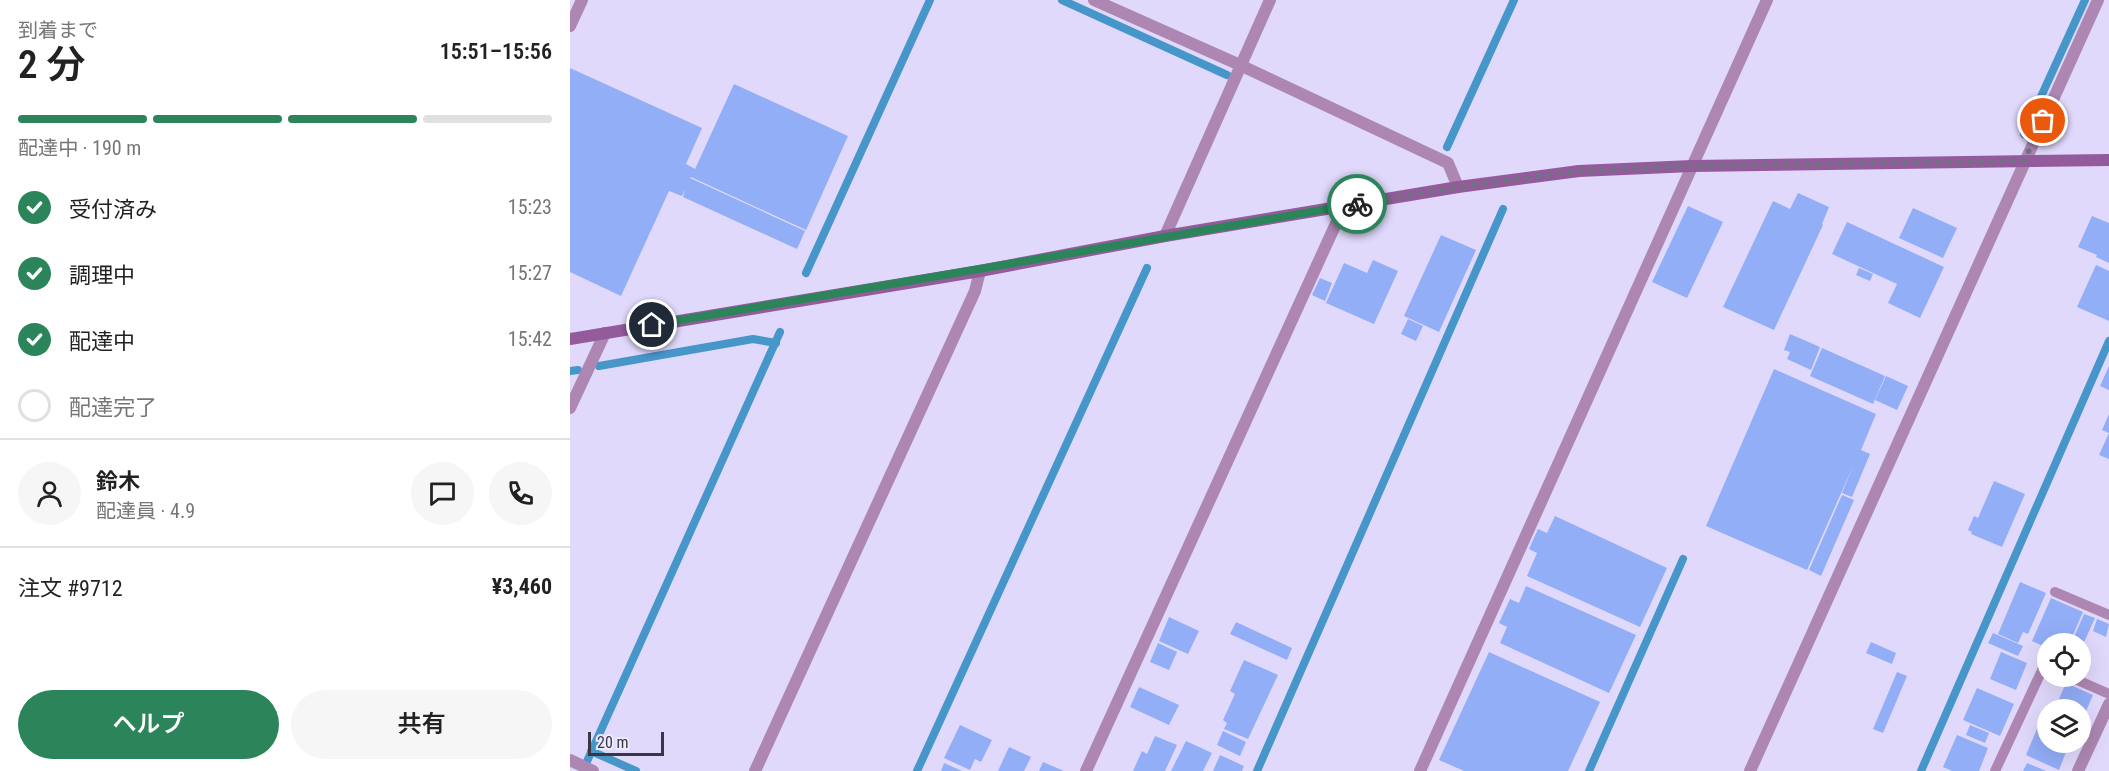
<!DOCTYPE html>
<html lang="ja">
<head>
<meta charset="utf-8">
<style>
	body { margin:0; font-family:"Roboto Condensed","Noto Sans JP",sans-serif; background:#f6f6f6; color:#222; height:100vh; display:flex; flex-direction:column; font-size:22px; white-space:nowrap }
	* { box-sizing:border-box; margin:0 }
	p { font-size:20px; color:#767676 }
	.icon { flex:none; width:33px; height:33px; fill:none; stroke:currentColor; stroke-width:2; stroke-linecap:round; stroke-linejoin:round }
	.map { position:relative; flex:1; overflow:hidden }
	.details { display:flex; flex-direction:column; background:#fff; width:570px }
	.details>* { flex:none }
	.fabs { position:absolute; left:1467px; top:633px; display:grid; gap:12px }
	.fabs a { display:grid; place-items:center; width:54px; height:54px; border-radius:50%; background:#fff; box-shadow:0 6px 24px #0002; font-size:30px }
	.scale { position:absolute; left:18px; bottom:15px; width:76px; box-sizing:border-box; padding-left:6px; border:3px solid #3a3744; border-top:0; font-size:16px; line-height:21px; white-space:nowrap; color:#3a3744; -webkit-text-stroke:4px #ede9fe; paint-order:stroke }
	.pin { position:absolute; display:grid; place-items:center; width:51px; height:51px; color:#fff; margin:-26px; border:3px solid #fff; border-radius:50%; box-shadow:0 2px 6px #0007 }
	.courier { position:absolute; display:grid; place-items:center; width:60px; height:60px; margin:-30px; border:4px solid #2c855a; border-radius:50%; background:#fff; color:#222; box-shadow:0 2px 8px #0007 }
	.headline em { font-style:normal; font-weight:600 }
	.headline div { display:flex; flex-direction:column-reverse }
	.headline { display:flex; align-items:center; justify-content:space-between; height:102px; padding:0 18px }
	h1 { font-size:39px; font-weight:600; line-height:45px }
	.bar { display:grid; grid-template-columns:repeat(4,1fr); gap:9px 6px; align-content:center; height:72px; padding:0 18px }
	.bar i { height:8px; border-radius:4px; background:#e0e0e0 }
	.bar .active { background:#2c855a }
	.bar p { grid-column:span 4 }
	.line { display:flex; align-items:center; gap:15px; padding:0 18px; border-top:2px solid #e0e0e0 }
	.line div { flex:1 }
	.round { display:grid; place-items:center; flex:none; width:63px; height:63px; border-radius:32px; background:#f6f6f6 }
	ol { padding:0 18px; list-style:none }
	li { display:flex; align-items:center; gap:18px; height:66px }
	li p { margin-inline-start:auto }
	li .icon { padding:6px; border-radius:50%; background:#2c855a; color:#fff; stroke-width:4 }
	li:last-child { color:#767676 }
	li i { width:33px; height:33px; border:3px solid #e0e0e0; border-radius:50% }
	.cta { display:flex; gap:12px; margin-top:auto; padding:12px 18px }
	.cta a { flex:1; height:69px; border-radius:36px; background:#2c855a; color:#fff; font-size:24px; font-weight:600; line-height:69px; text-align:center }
	.cta a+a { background:#f6f6f6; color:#222 }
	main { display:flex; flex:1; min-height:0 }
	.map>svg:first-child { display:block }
</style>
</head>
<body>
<main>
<section class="details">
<div class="headline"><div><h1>2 分</h1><p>到着まで</p></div><em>15:51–15:56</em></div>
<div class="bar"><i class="active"></i><i class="active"></i><i class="active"></i><i></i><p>配達中 · 190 m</p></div>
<ol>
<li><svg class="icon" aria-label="check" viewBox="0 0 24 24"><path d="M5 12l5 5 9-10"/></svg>受付済み<p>15:23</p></li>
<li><svg class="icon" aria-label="check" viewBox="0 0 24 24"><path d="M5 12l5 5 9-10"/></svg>調理中<p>15:27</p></li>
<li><svg class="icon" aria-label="check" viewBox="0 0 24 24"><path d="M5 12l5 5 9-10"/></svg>配達中<p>15:42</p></li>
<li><i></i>配達完了</li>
</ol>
<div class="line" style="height:108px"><a class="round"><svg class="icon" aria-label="person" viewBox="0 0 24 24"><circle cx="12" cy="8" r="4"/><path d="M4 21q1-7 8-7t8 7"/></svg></a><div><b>鈴木</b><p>配達員 · 4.9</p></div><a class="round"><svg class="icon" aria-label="chat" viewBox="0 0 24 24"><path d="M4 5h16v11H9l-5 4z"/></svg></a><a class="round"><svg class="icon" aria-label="phone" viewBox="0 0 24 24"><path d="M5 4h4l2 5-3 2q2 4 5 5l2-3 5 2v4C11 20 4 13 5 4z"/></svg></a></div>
<div class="line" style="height:78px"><div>注文 #9712</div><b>¥3,460</b></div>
<div class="cta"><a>ヘルプ</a><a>共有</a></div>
</section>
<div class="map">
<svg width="1539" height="771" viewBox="0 0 1539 771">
	<rect width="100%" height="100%" fill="#e0d9fc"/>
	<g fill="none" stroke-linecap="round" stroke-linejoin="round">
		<g stroke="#4796ca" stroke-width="8">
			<polyline points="492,0 657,75"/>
			<polyline points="1454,134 1515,0"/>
			<polyline points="877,147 944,0"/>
			<polyline points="236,273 360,0"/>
			<polyline points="29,366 183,339 206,343"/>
			<polyline points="0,371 8,370"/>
			<polyline points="21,751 66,771"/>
			<polyline points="14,768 210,332"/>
			<polyline points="347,771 577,268"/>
			<polyline points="687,771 933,209"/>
			<polyline points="1019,771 1113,559"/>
			<polyline points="1351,771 1539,341"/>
		</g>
	</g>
	<g fill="#92aef7">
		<polygon points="0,68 132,128 116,164 125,169 164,84 278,136 236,230 121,177 120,178 235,231 227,249 113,197 115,189 112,196 99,191 51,296 0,272"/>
		<polygon points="1228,193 1259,207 1252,224 1253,225 1204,330 1153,307 1203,201 1220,209"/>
		<polygon points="1118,206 1153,222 1117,298 1082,282"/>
		<polygon points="1343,208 1387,228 1373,258 1329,238"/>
		<polygon points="1522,216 1539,223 1539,263 1526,257 1527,255 1508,247"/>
		<polygon points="1277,222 1374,267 1350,318 1318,303 1327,284 1262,254"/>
		<polygon points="871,235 906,250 869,332 834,316"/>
		<polygon points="803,260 828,271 804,324 756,303 774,263 797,273"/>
		<polygon points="1526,265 1539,271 1539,321 1507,307"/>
		<polygon points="1289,268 1303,274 1300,281 1286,275"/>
		<polygon points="750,278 762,283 755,301 742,295"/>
		<polygon points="838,319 853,326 846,341 831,334"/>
		<polygon points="1220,334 1250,347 1241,370 1217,359 1220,352 1214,350"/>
		<polygon points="1252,348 1315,376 1303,404 1240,376"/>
		<polygon points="1539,366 1539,390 1530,386"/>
		<polygon points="1204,369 1306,414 1291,450 1300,454 1282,497 1272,493 1284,464 1237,570 1136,526"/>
		<polygon points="1316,376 1338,386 1327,410 1305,400"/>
		<polygon points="1539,414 1539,459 1529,455 1539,433 1532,430"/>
		<polygon points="1424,481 1455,494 1432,547 1401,534 1402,532 1398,530 1404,516 1408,518"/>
		<polygon points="1272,495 1284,500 1251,576 1239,570"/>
		<polygon points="985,516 1097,568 1070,627 957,576 967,553 959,549 968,529 977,533"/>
		<polygon points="1450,582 1476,593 1458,634 1453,632 1448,643 1428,634"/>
		<polygon points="956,586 1066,635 1039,693 930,643 937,627 929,623 940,599 949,603"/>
		<polygon points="1481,598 1513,612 1499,644 1494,644 1478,637 1473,646 1462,641"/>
		<polygon points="1514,614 1525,618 1510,651 1510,644 1501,644"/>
		<polygon points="599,617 629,631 618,654 589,641"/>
		<polygon points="1527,619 1539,624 1536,637 1523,631"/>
		<polygon points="666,622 722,648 717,660 660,634"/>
		<polygon points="1423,633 1453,646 1448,656 1418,643"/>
		<polygon points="1301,642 1326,653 1322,664 1296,653"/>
		<polygon points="588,643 607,652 599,670 580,662"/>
		<polygon points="919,652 1030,702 998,771 894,771 869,760"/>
		<polygon points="1431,652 1457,663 1446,690 1420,679"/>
		<polygon points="674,660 708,675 678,739 654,729 657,723 653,720 665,694 660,691"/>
		<polygon points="1327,672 1337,676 1313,733 1303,729"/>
		<polygon points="1496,683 1523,695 1510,725 1510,710 1484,710"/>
		<polygon points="569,687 609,705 599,725 560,707"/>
		<polygon points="1407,688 1444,704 1430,736 1393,720"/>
		<polygon points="1469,724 1478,728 1478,742 1500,742 1489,770 1456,755"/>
		<polygon points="390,725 422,740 411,762 405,759 400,770 374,758"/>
		<polygon points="1400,725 1419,733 1415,743 1396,735"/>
		<polygon points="653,731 676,742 670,756 647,745"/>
		<polygon points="1387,735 1418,748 1409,771 1382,771 1373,767"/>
		<polygon points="585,736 607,745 595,771 563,771 572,751 577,754"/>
		<polygon points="616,741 642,753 633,771 601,771"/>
		<polygon points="439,747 461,757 454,771 428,771"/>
		<polygon points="650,755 674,766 672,771 643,771"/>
		<polygon points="473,762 494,771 469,771"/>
		<polygon points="374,763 392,771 371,771"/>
		<polygon points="1457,763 1476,771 1453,771"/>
	</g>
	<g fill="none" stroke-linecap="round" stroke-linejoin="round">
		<g stroke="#ad87b2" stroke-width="10">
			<polyline points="1485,592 1539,615"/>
			<polyline points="1498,676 1539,694"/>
			<polyline points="1425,771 1474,666 1478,667"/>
		</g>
		<g stroke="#ad87b2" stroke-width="12">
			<polyline points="524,0 670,65 878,163 888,187"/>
			<polyline points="0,26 12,0"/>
			<polyline points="595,236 700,0"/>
			<polyline points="0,408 35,333"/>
			<polyline points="0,760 23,771"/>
			<polyline points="185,771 405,291 410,271"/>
			<polyline points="516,771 774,206"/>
			<polyline points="850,771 1197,0"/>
			<polyline points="1180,771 1528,0"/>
			<polyline points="1508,771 1539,704"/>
		</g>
		<polyline stroke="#935b9b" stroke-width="12" points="0,339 410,271 595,236 888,187 1009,171 1122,166 1539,160"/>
	</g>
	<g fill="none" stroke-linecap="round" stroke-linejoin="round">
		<polyline stroke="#747084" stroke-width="6" stroke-dasharray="0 10.8" points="787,204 888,187 1009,171 1122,166 1454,161 1473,121"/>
		<path stroke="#2c855a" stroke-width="8" d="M82,325C317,286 552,244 787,204"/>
	</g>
</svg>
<div class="fabs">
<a><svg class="icon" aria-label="locate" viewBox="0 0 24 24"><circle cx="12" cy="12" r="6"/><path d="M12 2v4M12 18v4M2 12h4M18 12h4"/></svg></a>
<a><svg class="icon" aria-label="layers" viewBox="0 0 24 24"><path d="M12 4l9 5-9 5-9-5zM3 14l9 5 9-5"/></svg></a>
</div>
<div class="scale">20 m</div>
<div class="pin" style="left:1473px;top:121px;background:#ea580c"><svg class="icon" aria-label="bag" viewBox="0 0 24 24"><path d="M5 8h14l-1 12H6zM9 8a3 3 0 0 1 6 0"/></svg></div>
<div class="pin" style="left:82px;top:325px;background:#1f2937"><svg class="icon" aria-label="home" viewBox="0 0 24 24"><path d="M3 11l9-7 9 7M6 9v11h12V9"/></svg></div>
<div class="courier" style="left:787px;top:204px"><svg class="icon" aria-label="bike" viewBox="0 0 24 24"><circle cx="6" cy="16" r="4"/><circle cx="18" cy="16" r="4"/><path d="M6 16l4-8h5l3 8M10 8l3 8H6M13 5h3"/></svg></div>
</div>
</main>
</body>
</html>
